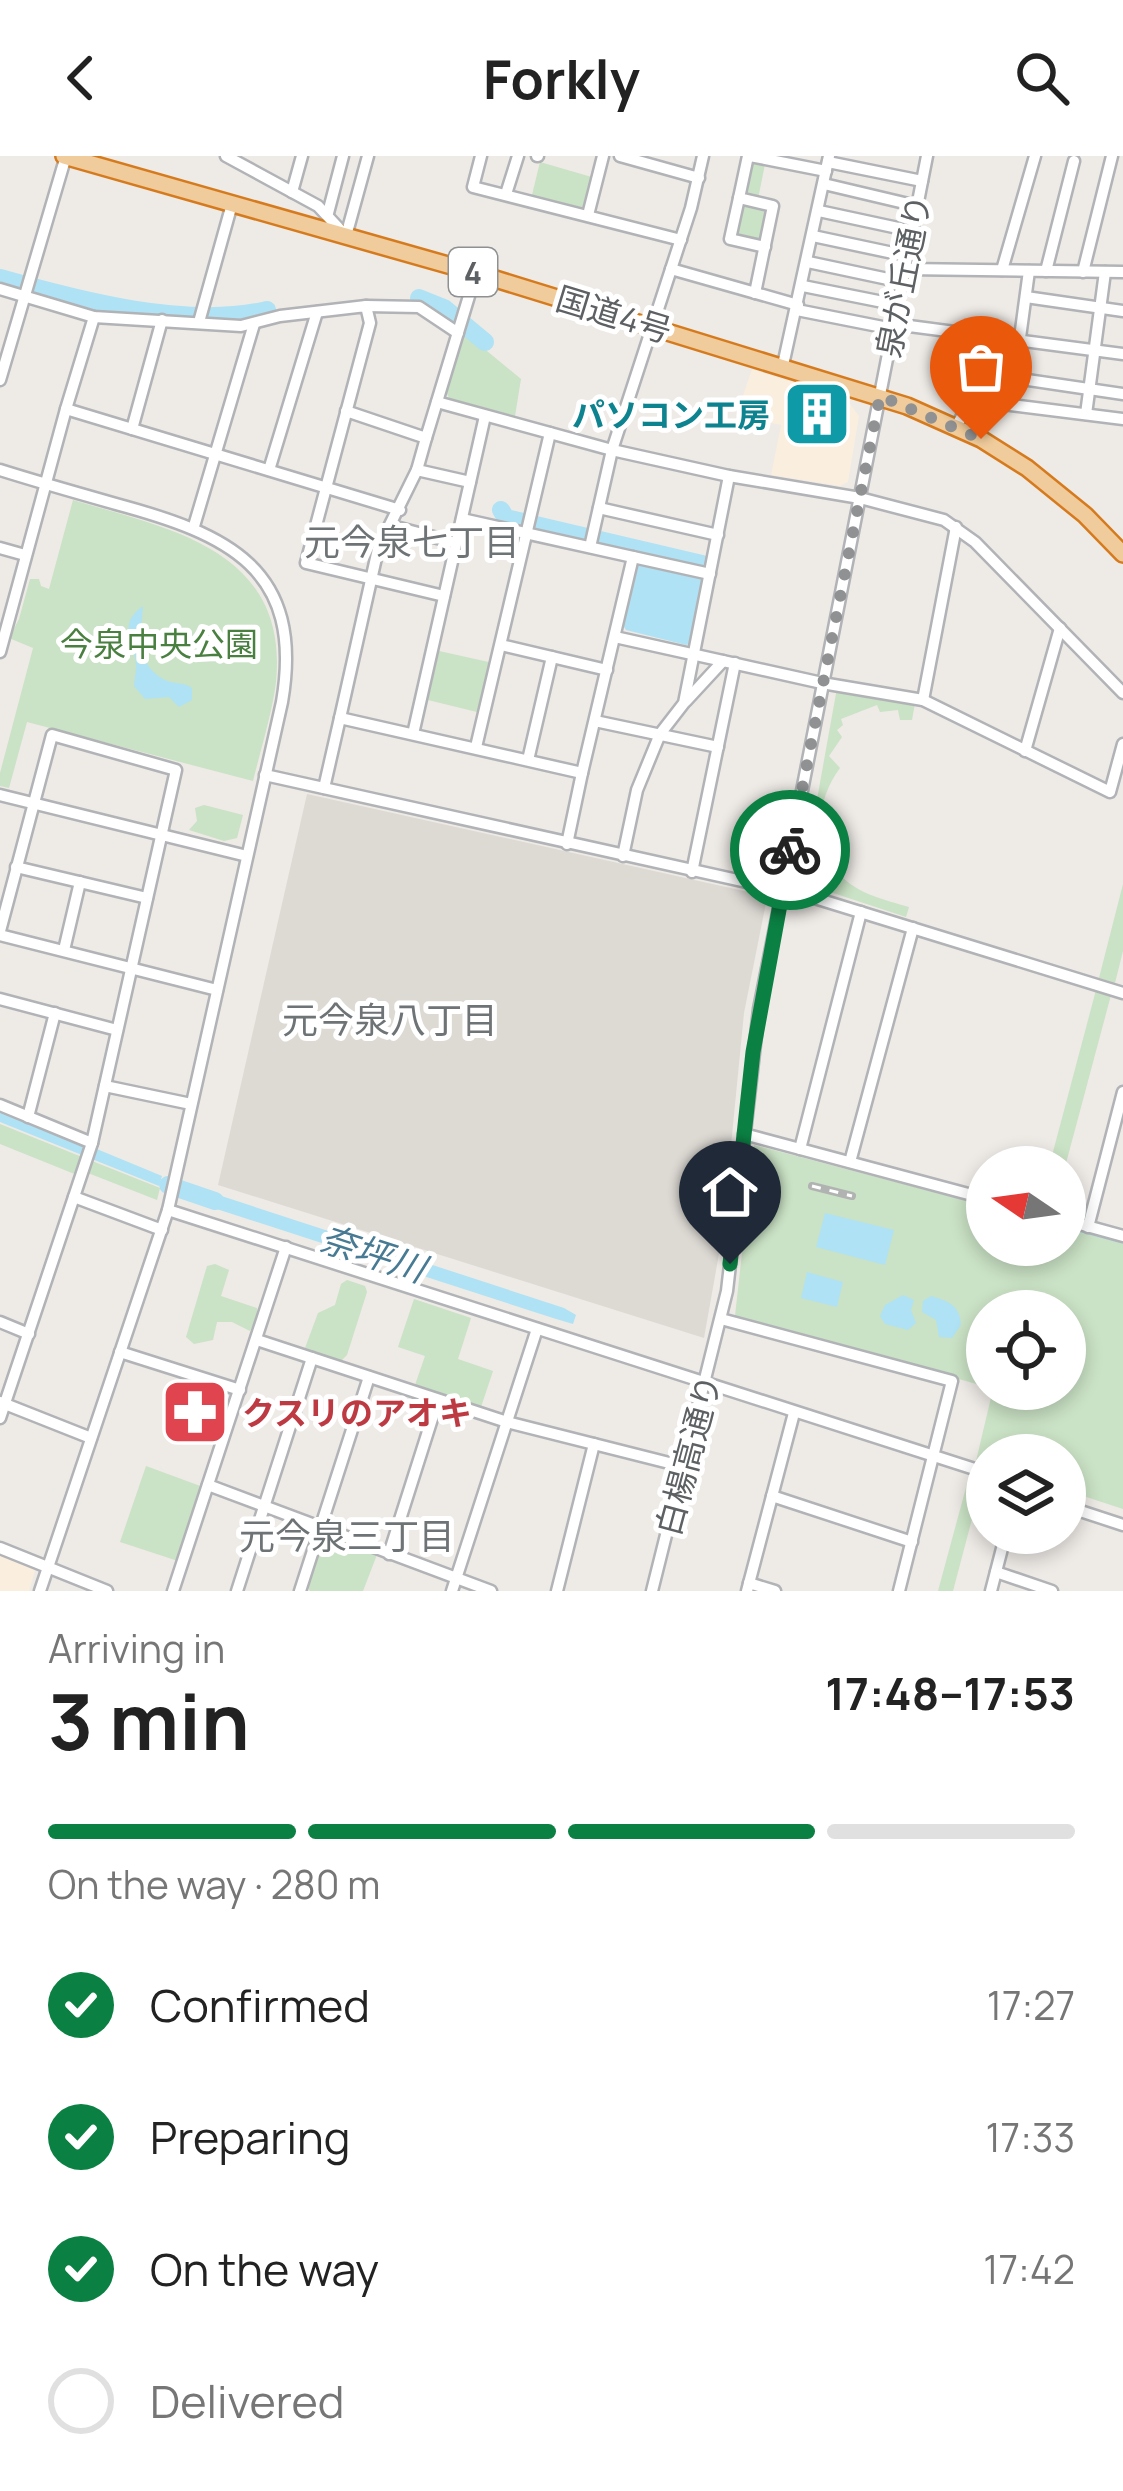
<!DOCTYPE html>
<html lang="en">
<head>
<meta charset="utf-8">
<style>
	body { margin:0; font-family:Manrope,"Noto Sans JP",sans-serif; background:#f6f6f6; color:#222; height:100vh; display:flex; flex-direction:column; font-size:45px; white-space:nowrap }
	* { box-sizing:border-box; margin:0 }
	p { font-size:39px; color:#767676 }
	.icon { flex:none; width:66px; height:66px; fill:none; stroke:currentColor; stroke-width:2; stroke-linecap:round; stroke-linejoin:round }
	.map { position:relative; height:1435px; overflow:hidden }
	.sheet { display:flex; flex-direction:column; background:#fff; flex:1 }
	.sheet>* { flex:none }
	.needle { width:78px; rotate:283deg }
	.buttons { position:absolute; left:966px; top:990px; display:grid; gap:24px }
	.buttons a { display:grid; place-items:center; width:120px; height:120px; border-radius:50%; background:#fff; box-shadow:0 6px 18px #0003; font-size:60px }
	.pin { position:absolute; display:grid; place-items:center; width:102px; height:102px; color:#fff; margin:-123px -51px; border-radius:50% 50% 50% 0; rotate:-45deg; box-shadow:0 0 12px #0007 }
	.pin .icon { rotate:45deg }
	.courier { position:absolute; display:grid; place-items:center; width:120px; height:120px; margin:-60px; border:9px solid #0b8043; border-radius:50%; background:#fff; color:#222; box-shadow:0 3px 15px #0007 }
	.summary em { font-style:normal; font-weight:700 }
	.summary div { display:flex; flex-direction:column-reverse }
	.summary { display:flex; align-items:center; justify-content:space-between; height:204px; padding:0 48px }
	h1 { font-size:78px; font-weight:700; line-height:90px }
	.bar { display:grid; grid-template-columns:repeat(4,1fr); gap:18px 12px; align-content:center; height:144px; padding:0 48px }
	.bar i { height:15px; border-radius:9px; background:#e0e0e0 }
	.bar .current { background:#0b8043 }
	.bar p { grid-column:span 4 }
	ol { padding:0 48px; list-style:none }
	li { display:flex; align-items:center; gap:36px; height:132px }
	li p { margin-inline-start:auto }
	li .icon { padding:12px; border-radius:50%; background:#0b8043; color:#fff; stroke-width:4 }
	li:last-child { color:#767676 }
	li i { width:66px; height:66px; border:6px solid #e0e0e0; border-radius:50% }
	header { display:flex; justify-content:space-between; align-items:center; height:156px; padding:0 48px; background:#fff; font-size:54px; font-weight:700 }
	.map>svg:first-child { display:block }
</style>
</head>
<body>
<header><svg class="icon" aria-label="back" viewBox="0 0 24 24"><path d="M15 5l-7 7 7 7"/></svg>Forkly<svg class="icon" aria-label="search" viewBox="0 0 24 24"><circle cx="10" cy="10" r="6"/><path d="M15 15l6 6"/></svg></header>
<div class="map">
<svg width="1123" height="1435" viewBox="0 0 1123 1435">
	<rect width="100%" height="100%" fill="#eeeae6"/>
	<g fill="#faeedf">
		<polygon points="752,213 847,244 859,260 848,326 840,330 771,319 781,269 736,260"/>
		<polygon points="0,1397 30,1409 35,1415 29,1435 0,1435"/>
	</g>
	<polygon fill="#dddad4" points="307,638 762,739 766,747 744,857 722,1081 704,1182 218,1029"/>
	<g fill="#cae2c5">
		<polygon points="749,5 765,8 757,48 771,52 763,88 733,81"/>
		<polygon points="540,6 595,22 584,52 532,39"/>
		<polygon points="464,176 521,223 515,260 449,242 446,236"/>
		<path d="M73,344C169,373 289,393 276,526C272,558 261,592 253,625L27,566L9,632L0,630V617L33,492L9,482L19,463L30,423H39L41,430L49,433Z"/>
		<polygon points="439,495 493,507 481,557 428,544"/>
		<path d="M837,532L915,547L912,564H900L898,554L880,556L877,549L841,563L843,569L837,574L842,581L829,600L840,612C817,642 811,690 840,719C858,738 885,744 909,751L906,761L815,731L818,714L804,716Z"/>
		<polygon points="204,649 243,659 237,682 224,685 189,674 197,665 195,652"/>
		<polygon points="1123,728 1123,795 1115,827 1099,822"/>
		<polygon points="1096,834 1111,839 1065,1011 1049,1011"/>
		<polygon points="0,968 82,1001 77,1019 0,988"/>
		<polygon points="754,989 987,1050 987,1089 1065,1089 1065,1071 1123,1086 1123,1353 1065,1334 1065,1299 987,1299 987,1308 976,1305 993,1233 1065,1233 1065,1155 987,1155 987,1231 735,1160"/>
		<polygon points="92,1005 160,1032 157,1044 88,1017"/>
		<polygon points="215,1108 229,1114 221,1140 257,1152 258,1159 250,1175 232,1166 217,1166 213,1184 194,1188 186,1181 207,1110"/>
		<polygon points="347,1124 365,1130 367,1136 347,1199 341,1205 305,1192 318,1157 335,1149 341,1128"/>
		<polygon points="414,1143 471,1162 458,1203 493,1215 481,1251 415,1229 425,1200 398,1191"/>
		<polygon points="146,1310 203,1331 178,1405 120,1386"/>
		<polygon points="968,1324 981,1329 953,1435 938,1435"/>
		<polygon points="328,1378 378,1396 363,1435 310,1435 307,1430 323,1381"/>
	</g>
	<g fill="#afe2f4">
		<polygon points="641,406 699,420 704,426 693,487 686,489 626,474 622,468 635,411"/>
		<path d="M143,450C141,477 134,506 163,523C174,529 182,525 192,532V544L179,551L169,541L145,543L134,530C134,528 137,510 136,508C135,485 116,469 143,450Z"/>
		<polygon points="0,953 162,1020 159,1030 0,966"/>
		<polygon points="197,1032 564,1152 576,1159 573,1168 553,1162 195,1046"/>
		<polygon points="825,1057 894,1074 885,1109 816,1091"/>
		<polygon points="807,1116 843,1126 837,1151 801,1142"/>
		<polygon points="903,1139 914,1144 911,1154 916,1167 908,1174 885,1168 880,1160 885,1149"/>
		<path d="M931,1140C948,1145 960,1149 961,1169L952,1182L939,1181L936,1164L922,1156L923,1145Z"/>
	</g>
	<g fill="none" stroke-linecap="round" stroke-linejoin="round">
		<polyline stroke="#afe2f4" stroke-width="3" points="1065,1071 1123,1086"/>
		<g stroke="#afe2f4" stroke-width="18">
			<path d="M0,122C78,144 186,173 267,154"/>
			<polyline points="419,142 444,152 485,186"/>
			<polyline points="501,354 506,362 702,408"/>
			<polyline points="168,1029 215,1045"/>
		</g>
		<g stroke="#b1b3b6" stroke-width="15">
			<g id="minor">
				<polyline points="226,0 318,50 346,80"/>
				<polyline points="481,0 473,31 681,84"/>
				<polyline points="537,0 538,0"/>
				<polyline points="620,0 699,22"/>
				<polyline points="748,0 739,42 773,50 755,137"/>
				<polyline points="750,0 826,15"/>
				<polyline points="828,6 922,25"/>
				<polyline points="824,28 917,50"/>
				<polyline points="292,36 302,0"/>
				<polyline points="506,38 518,0"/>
				<polyline points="739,42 730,83 765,91"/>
				<polyline points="819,55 912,75"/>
				<polyline points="328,57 343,0"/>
				<polyline points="588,59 603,0"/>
				<polyline points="346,80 368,0"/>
				<polyline points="813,80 907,100"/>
				<polyline points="808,106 902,126"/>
				<polyline points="671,113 798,149"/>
				<polyline points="905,113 1123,116"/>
				<polyline points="1002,114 1035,0"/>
				<polyline points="1046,115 1074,5"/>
				<polyline points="1083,116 1112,0"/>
				<polyline points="803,130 898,149"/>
				<polyline points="0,133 94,161 241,170 280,160 366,150 370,167 306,407 444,440"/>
				<polyline points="1026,141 1123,155"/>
				<polyline points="366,150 419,151 458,177"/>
				<polyline points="797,154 893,173"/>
				<polyline points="199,166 232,48"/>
				<polyline points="894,168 1123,198"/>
				<polyline points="783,209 829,0"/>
				<polyline points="1014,222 1123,238"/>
				<polyline points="0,224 66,0"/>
				<polyline points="437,246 612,294 729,320 860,342 944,364 975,386 1123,537"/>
				<polyline points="1011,248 1029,115"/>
				<polyline points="66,253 94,161"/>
				<polyline points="346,255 426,282 476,117"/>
				<polyline points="1086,258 1105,116"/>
				<polyline points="956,271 971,244 1123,263"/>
				<polyline points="132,273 162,164"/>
				<path d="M0,314C38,326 77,337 116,348C227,378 305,412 282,546L168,1054L40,1435"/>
				<polyline points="269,314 317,156"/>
				<polyline points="417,314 470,326"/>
				<polyline points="599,352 718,379"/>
				<polyline points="462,363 633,401 582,617"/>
				<polyline points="194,370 254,168"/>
				<polyline points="392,370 456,387"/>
				<polyline points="590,391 612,294 691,52 703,0"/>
				<polyline points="0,392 25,399"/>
				<polyline points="633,401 710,418"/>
				<polyline points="615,481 822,527 923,544 1110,636 1123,588"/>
				<polyline points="501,489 607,514"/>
				<polyline points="0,496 66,253 400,354"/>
				<polyline points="923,544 956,371"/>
				<polyline points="686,545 723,505"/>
				<polyline points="340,562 378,393 417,314 426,282"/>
				<polyline points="595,565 718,591"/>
				<polyline points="413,578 485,260"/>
				<polyline points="476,591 550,277"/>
				<polyline points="1025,595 1060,472"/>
				<polyline points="528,604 552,501"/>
				<polyline points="265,619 805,739 1123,837"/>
				<polyline points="324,632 340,562 582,617 567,688"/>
				<polyline points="0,639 247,700"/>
				<polyline points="623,700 637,634 660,578 684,547 729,320"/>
				<polyline points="16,711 147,742"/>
				<polyline points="692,716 735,507"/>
				<polyline points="0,775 52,579 176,614 92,987"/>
				<polyline points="0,779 217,834"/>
				<polyline points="64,794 80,726"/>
				<polyline points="0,843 117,874"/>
				<polyline points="105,930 191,948"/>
				<polyline points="0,949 92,987 0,1262"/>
				<polyline points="28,961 55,857"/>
				<polyline points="744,978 987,1043"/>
				<polyline points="800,993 861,756"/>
				<polyline points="850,1006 913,772"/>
				<polyline points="74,1041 162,1074"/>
				<polyline points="168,1054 987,1317"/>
				<polyline points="1065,1064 1123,1080"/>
				<polyline points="1088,1071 1123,936"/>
				<polyline points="721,1163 952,1225 899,1435"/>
				<polyline points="0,1166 29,1178"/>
				<polyline points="257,1184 507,1266 685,1311"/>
				<polyline points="120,1196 240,1234"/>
				<polyline points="0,1246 91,1282"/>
				<polyline points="208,1329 491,1435"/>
				<polyline points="772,1340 912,1386"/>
				<polyline points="1065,1350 1123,1369"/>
				<polyline points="0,1392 107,1435"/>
				<polyline points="389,1398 438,1244"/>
				<polyline points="996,1416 1052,1435"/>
				<polyline points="749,1427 775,1435"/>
				<polyline points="173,1435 286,1091"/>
				<polyline points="237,1435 312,1202"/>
				<polyline points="300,1435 369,1221"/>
				<polyline points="452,1435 537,1173"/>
				<polyline points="557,1435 594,1288"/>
				<polyline points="652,1435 727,1135 759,853 927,0"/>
				<polyline points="747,1435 794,1257"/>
				<polyline points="991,1435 1006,1377"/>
			</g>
		</g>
		<g stroke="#d67b1d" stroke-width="20">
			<polyline id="highway" points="64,0 476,117 907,250 981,283 1027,312 1085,359 1123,398"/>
		</g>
		<use href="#minor" stroke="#fff" stroke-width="10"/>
		<use href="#highway" stroke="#f0cb9b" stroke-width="15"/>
		<g stroke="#b1b2b2" stroke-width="8">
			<polyline id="rail" points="812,1030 852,1040"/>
		</g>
		<use href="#rail" stroke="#fff" stroke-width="3" stroke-dasharray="9" stroke-linecap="butt"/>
	</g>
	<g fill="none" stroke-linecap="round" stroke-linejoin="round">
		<polyline stroke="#909192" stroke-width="12" stroke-dasharray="0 21.6" points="790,694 880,240 981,283"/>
		<polyline stroke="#0b8043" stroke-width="15" points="730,1108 753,896 790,694"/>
	</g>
	<defs>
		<g id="building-square" transform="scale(3.45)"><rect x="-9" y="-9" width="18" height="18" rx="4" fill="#0f9aa8" stroke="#fff"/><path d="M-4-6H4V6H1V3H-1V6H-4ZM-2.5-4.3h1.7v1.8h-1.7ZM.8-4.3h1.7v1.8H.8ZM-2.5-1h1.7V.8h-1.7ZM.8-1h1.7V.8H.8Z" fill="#fff"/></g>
		<g id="pharmacy-square" transform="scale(3.45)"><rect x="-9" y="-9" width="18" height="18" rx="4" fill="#e0444e" stroke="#fff"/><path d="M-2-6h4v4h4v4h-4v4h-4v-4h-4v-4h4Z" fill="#fff"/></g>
	</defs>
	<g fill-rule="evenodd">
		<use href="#building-square" x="817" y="258"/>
		<use href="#pharmacy-square" x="195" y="1256"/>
	</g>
	<g text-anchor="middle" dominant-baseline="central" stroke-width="10" stroke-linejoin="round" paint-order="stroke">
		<rect fill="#fff" stroke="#8e9092" stroke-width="3" x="449" y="92" width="48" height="48" rx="9"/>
		<g font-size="30" font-weight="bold" fill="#5d6164">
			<text x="473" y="116">4</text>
		</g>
		<g font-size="33" fill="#5d6164" stroke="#fff">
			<text transform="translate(903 120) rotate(-79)">泉が丘通り</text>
			<text transform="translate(614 158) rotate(17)">国道4号</text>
			<text transform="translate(688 1299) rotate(-75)">白楊高通り</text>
		</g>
		<g font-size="33" font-weight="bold" fill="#0d838f" stroke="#fff" text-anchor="end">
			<text x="770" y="258">パソコン工房</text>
		</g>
		<g font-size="33" fill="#498040" stroke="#fff">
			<text x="159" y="487">今泉中央公園</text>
		</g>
		<g font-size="33" font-weight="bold" fill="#be3a42" stroke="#fff" text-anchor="start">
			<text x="242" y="1256">クスリのアオキ</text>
		</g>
		<g font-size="36" fill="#6e7376" stroke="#fff">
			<text x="412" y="385">元今泉七丁目</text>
			<text x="390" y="863">元今泉八丁目</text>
			<text x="347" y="1379">元今泉三丁目</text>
		</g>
		<g font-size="36" font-style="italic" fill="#477a93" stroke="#fff">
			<text transform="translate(373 1097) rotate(18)">奈坪川</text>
		</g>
	</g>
</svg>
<div class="buttons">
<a><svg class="needle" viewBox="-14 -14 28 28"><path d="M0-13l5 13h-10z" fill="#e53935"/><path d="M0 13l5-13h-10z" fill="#767676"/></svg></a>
<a><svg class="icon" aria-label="locate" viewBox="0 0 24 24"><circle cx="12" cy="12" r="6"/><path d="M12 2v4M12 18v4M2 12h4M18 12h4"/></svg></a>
<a><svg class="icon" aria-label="layers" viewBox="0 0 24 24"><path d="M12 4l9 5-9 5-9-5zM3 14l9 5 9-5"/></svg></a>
</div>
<div class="pin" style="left:981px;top:283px;background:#ea580c"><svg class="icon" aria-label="bag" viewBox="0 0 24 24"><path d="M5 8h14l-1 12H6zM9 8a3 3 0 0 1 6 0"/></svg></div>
<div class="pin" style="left:730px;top:1108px;background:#1f2937"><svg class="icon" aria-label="home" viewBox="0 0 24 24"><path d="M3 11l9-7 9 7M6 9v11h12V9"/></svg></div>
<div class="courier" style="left:790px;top:694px"><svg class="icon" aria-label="bike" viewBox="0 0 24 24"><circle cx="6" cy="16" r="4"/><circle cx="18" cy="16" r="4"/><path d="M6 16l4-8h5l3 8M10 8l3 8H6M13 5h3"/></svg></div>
</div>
<section class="sheet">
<div class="summary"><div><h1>3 min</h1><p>Arriving in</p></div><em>17:48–17:53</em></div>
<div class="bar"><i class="current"></i><i class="current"></i><i class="current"></i><i></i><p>On the way · 280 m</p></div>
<ol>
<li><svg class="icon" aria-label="check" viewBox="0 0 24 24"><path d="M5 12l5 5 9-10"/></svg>Confirmed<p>17:27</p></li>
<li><svg class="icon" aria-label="check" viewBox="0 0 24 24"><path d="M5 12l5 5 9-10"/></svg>Preparing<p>17:33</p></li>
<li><svg class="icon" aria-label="check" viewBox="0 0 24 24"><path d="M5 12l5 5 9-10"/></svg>On the way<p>17:42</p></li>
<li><i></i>Delivered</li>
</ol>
</section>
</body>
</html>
